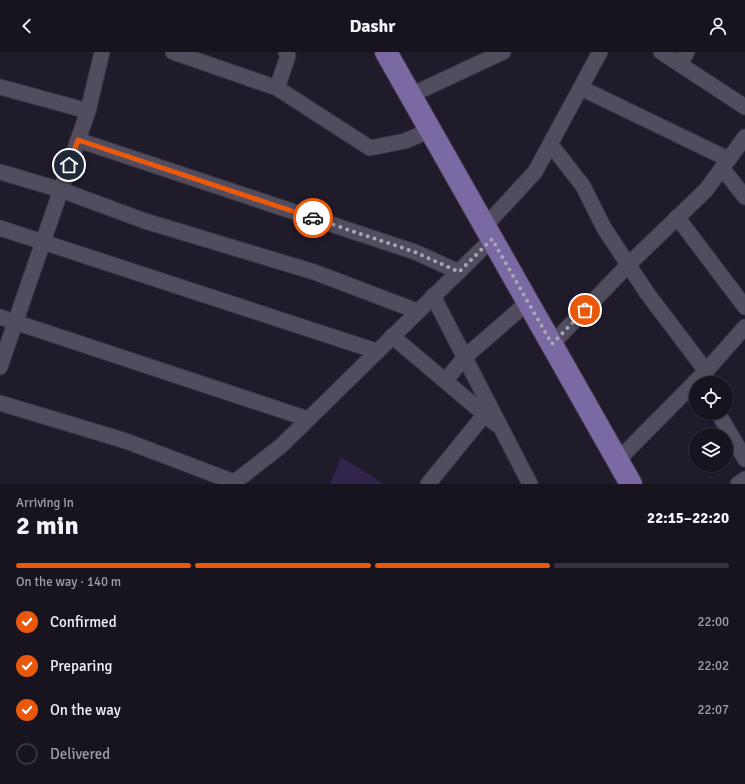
<!DOCTYPE html>
<html lang="en">
<head>
<meta charset="utf-8">
<style>
	body { margin:0; font-family:Signika,sans-serif; background:#24212d; color:#f1f3f6; height:100vh; display:flex; flex-direction:column; font-size:15px; white-space:nowrap }
	* { box-sizing:border-box; margin:0 }
	p { font-size:13px; color:#9e9ea5 }
	.icon { flex:none; width:22px; height:22px; fill:none; stroke:currentColor; stroke-width:2; stroke-linecap:round; stroke-linejoin:round }
	.map { position:relative; height:432px; overflow:hidden }
	.side { display:flex; flex-direction:column; background:#171420; flex:1 }
	.side>* { flex:none }
	.tools { position:absolute; left:689px; top:324px; display:grid; gap:8px }
	.tools a { display:grid; place-items:center; width:44px; height:44px; border-radius:50%; background:#171420; box-shadow:0 1px 3px #0004,0 0 0 1px #36333e; font-size:20px }
	.pin { position:absolute; display:grid; place-items:center; width:34px; height:34px; color:#fff; margin:-17px; border:2px solid #fff; border-radius:50%; box-shadow:0 1px 4px #0007 }
	.courier { position:absolute; display:grid; place-items:center; width:40px; height:40px; margin:-20px; border:3px solid #ea580c; border-radius:50%; background:#fff; color:#222; box-shadow:0 1px 5px #0007 }
	.head em { font-style:normal; font-weight:700 }
	.head div { display:flex; flex-direction:column-reverse }
	.head { display:flex; align-items:center; justify-content:space-between; height:68px; padding:0 16px }
	h1 { font-size:26px; font-weight:700; line-height:30px }
	.bar { display:grid; grid-template-columns:repeat(4,1fr); gap:6px 4px; align-content:center; height:48px; padding:0 16px }
	.bar i { height:5px; border-radius:3px; background:#36333e }
	.bar .current { background:#ea580c }
	.bar p { grid-column:span 4 }
	ol { padding:0 16px; list-style:none }
	li { display:flex; align-items:center; gap:12px; height:44px }
	li p { margin-inline-start:auto }
	li .icon { padding:4px; border-radius:50%; background:#ea580c; color:#fff; stroke-width:4 }
	li:last-child { color:#9e9ea5 }
	li i { width:22px; height:22px; border:2px solid #36333e; border-radius:50% }
	header { display:flex; justify-content:space-between; align-items:center; height:52px; padding:0 16px; background:#171420; font-size:18px; font-weight:700 }
	.map>svg:first-child { display:block }
</style>
</head>
<body>
<header><svg class="icon" aria-label="back" viewBox="0 0 24 24"><path d="M15 5l-7 7 7 7"/></svg>Dashr<svg class="icon" aria-label="person" viewBox="0 0 24 24"><circle cx="12" cy="8" r="4"/><path d="M4 21q1-7 8-7t8 7"/></svg></header>
<div class="map">
<svg width="745" height="432" viewBox="0 0 745 432">
	<rect width="100%" height="100%" fill="#1f1b2b"/>
	<polygon fill="#31254b" points="341,405 384,432 330,432"/>
	<g fill="none" stroke-linecap="round" stroke-linejoin="round">
		<g stroke="#383542" stroke-width="17">
			<g id="street">
				<polyline points="173,0 277,36 370,96 405,89 431,78"/>
				<polyline points="661,0 745,55"/>
				<polyline points="680,12 687,0"/>
				<polyline points="0,35 88,59"/>
				<polyline points="277,36 288,4 286,0"/>
				<polyline points="581,36 728,107"/>
				<polyline points="411,43 503,0"/>
				<polyline points="78,88 415,200 459,220"/>
				<polyline points="551,93 583,134 604,176 647,241 706,319"/>
				<polyline points="722,116 745,145"/>
				<polyline points="0,120 61,138 145,169 314,220 417,259"/>
				<polyline points="677,165 745,255"/>
				<polyline points="485,174 535,120 600,0"/>
				<polyline points="0,176 376,299"/>
				<polyline points="433,244 530,432"/>
				<polyline points="0,265 308,367"/>
				<polyline points="392,284 496,372"/>
				<polyline points="552,292 628,213 706,138 745,85"/>
				<polyline points="0,315 88,59 102,0"/>
				<polyline points="445,329 465,305 528,250"/>
				<polyline points="0,351 126,389 234,430"/>
				<polyline points="718,361 745,407"/>
				<polyline points="617,409 706,319 745,275"/>
				<polyline points="232,432 281,394 492,187"/>
				<polyline points="428,432 485,362"/>
				<polyline points="738,432 745,427"/>
			</g>
		</g>
		<g stroke="#383542" stroke-width="24">
			<polyline id="primary" points="386,0 631,432"/>
		</g>
		<use href="#street" stroke="#514d5f" stroke-width="15"/>
		<use href="#primary" stroke="#7a69a3" stroke-width="22"/>
	</g>
	<g fill="none" stroke-linecap="round" stroke-linejoin="round">
		<polyline stroke="#a9a6b3" stroke-width="4" stroke-dasharray="0 7.2" points="313,166 415,200 459,220 492,187 552,292 585,258"/>
		<polyline stroke="#ea580c" stroke-width="5" points="69,113 78,88 313,166"/>
	</g>
</svg>
<div class="tools">
<a><svg class="icon" aria-label="locate" viewBox="0 0 24 24"><circle cx="12" cy="12" r="6"/><path d="M12 2v4M12 18v4M2 12h4M18 12h4"/></svg></a>
<a><svg class="icon" aria-label="layers" viewBox="0 0 24 24"><path d="M12 4l9 5-9 5-9-5zM3 14l9 5 9-5"/></svg></a>
</div>
<div class="pin" style="left:585px;top:258px;background:#ea580c"><svg class="icon" aria-label="bag" viewBox="0 0 24 24"><path d="M5 8h14l-1 12H6zM9 8a3 3 0 0 1 6 0"/></svg></div>
<div class="pin" style="left:69px;top:113px;background:#1f2937"><svg class="icon" aria-label="home" viewBox="0 0 24 24"><path d="M3 11l9-7 9 7M6 9v11h12V9"/></svg></div>
<div class="courier" style="left:313px;top:166px"><svg class="icon" aria-label="car" viewBox="0 0 24 24"><path d="M5 17H2v-5l4-1 3-4h7l3 4 3 1v5h-3M9 17h6M6 11h13"/><circle cx="7" cy="17" r="2"/><circle cx="17" cy="17" r="2"/></svg></div>
</div>
<section class="side">
<div class="head"><div><h1>2 min</h1><p>Arriving in</p></div><em>22:15–22:20</em></div>
<div class="bar"><i class="current"></i><i class="current"></i><i class="current"></i><i></i><p>On the way · 140 m</p></div>
<ol>
<li><svg class="icon" aria-label="check" viewBox="0 0 24 24"><path d="M5 12l5 5 9-10"/></svg>Confirmed<p>22:00</p></li>
<li><svg class="icon" aria-label="check" viewBox="0 0 24 24"><path d="M5 12l5 5 9-10"/></svg>Preparing<p>22:02</p></li>
<li><svg class="icon" aria-label="check" viewBox="0 0 24 24"><path d="M5 12l5 5 9-10"/></svg>On the way<p>22:07</p></li>
<li><i></i>Delivered</li>
</ol>
</section>
</body>
</html>
